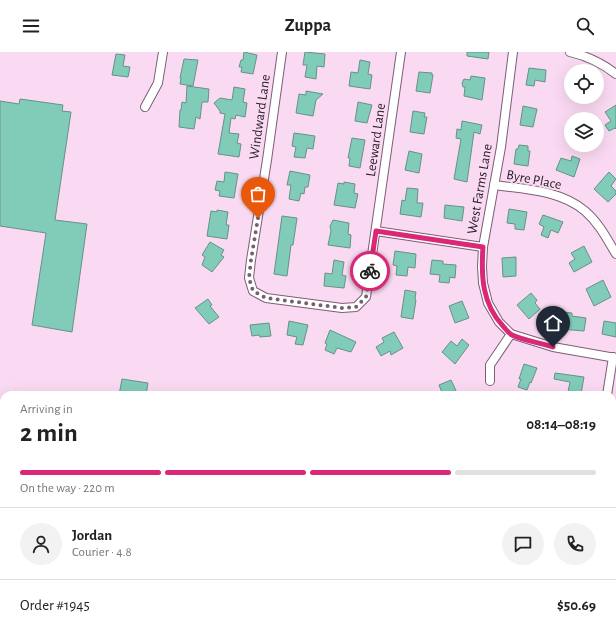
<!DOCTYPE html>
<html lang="en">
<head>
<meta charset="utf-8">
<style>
	body { margin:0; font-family:"Alegreya Sans",sans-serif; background:#f2f2f2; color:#222; height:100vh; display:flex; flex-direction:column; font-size:15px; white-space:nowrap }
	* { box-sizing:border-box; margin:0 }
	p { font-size:13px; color:#767676 }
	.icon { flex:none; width:22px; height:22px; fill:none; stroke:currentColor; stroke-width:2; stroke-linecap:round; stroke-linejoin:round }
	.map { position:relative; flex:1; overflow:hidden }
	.details { position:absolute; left:0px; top:339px; width:616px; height:248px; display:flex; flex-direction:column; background:#fff; border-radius:12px 12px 0 0; box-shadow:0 4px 16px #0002 }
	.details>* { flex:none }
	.buttons { position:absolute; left:564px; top:12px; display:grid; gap:8px }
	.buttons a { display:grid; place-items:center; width:40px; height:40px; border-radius:50%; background:#fff; box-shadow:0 4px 16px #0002; font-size:20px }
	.pin { position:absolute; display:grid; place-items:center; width:34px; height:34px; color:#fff; margin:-41px -17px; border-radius:50% 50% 50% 0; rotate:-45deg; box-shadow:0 0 4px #0007 }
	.pin .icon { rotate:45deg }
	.courier { position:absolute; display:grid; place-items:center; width:40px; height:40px; margin:-20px; border:3px solid #db2777; border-radius:50%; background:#fff; color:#222; box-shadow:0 1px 5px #0007 }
	.headline em { font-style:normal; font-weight:700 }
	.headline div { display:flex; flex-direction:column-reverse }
	.headline { display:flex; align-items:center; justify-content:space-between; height:68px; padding:0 20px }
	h1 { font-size:26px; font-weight:700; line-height:30px }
	.bar { display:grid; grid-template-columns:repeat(4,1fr); gap:6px 4px; align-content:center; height:48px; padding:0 20px }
	.bar i { height:5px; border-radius:3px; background:#e0e0e0 }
	.bar .selected { background:#db2777 }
	.bar p { grid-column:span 4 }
	.line { display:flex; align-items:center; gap:10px; padding:0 20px; border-top:1px solid #e0e0e0 }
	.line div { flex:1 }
	.round { display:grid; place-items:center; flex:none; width:42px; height:42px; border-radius:21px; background:#f2f2f2 }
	header { display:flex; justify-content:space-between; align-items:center; height:52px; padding:0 20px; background:#fff; font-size:18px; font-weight:700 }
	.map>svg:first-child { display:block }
</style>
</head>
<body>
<header><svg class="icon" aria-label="menu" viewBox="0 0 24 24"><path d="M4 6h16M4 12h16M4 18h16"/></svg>Zuppa<svg class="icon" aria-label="search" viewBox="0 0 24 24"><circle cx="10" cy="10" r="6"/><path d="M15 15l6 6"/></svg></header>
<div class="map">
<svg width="616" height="587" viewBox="0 0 616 587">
	<rect width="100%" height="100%" fill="#fadaf2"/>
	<g fill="#80ccb9" stroke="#689186">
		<polygon points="244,0 257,3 253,22 241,20 242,15 239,15 241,8 243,8"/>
		<polygon points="305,0 325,2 324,15 317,14 316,27 305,25 307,13 303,13"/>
		<polygon points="467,0 489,0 488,7 467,4"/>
		<polygon points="116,2 125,3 123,14 130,15 128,25 112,23"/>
		<polygon points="184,7 198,8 193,34 180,32 181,26 180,26"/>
		<polygon points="360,8 370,10 368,22 372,23 370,37 349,34 351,20 358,21"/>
		<polygon points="529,16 546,18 545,30 535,28 534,34 526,33"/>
		<polygon points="419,20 432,21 432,23 433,23 430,41 416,39"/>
		<polygon points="471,24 485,26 482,48 464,44 465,35 463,35 462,31 464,27 470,28"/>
		<polygon points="187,34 209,37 208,50 202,50 200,67 196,65 194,77 179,75 180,58 181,58 182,50 186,51"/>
		<polygon points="234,35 245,37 243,50 247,51 245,65 236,63 235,67 231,66 229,81 239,82 237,91 241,92 239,105 218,102 225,62 220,61 220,59 214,51 220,46 232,48"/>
		<polygon points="306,39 323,42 316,48 313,64 296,61 299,42 306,43"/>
		<polygon points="20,47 63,53 62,59 71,60 55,168 87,172 72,280 32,273 46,181 0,174 0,49 19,52"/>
		<polygon points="358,50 372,53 367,71 355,69"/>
		<polygon points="616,53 616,77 615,76 609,79 605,73 611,69 605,60"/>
		<polygon points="523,54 537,57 533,75 520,73"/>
		<polygon points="413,59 425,61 424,65 427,65 424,82 410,80"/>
		<polygon points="462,69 482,73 480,82 474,80 467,130 454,127 461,87 456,86 457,77 461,78"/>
		<polygon points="294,81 315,84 313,97 307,96 305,106 294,105 296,95 292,94"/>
		<polygon points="352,86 365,88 360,116 349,114 350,106 348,106"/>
		<polygon points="519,93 528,94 528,99 530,99 528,114 514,112 516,97 518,97"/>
		<polygon points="409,99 422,102 419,121 405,118"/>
		<polygon points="572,104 580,107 574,125 556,118 561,106 571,109"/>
		<polygon points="290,119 310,123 308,135 305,135 304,142 301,141 299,149 289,147 291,133 287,133"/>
		<polygon points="225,120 238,122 234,146 219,144 220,139 215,138 217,129 224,130"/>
		<polygon points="609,120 616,127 611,134 616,139 616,142 608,150 594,137"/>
		<polygon points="344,130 355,132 354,141 358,142 355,156 334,153 338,131 344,132"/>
		<polygon points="407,136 418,137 417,151 423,151 421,165 400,162 402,148 405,149"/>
		<polygon points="445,153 464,155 462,169 444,166"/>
		<polygon points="509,157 527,160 524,178 515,177 515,172 507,171"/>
		<polygon points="217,158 228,160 226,173 229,173 227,187 207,184 211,159 217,160"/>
		<polygon points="543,163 563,170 558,181 551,178 548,186 541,183 544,175 539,172"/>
		<polygon points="282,164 297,166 293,193 291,193 287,224 274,222"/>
		<polygon points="333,168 349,171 348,182 351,183 350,196 328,193 331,179 330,174"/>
		<polygon points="210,190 224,198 221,203 224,205 212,220 202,213 205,205 202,203"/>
		<polygon points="584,194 592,210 574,220 569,211 575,207 571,201"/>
		<polygon points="395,199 416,202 415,216 408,215 407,224 396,223 397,214 393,213"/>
		<polygon points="516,205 516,224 503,225 502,206"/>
		<polygon points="334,208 344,210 342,223 346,224 344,236 324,234 325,221 332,222"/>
		<polygon points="432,208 443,209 443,212 456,213 455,226 450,225 449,231 439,230 440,223 430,222"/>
		<polygon points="603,228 611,245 594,254 586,237"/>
		<polygon points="405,238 416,240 415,247 416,248 413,267 401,265"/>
		<polygon points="531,241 537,248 535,251 540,257 529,267 517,253"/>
		<polygon points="208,247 212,253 210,254 219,265 209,272 195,256"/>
		<polygon points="462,249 469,266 455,271 449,254"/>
		<polygon points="563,260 572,261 572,264 586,266 584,279 561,277"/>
		<polygon points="289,269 308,273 303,293 295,292 297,285 287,283"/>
		<polygon points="604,269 616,271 616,285 602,282"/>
		<polygon points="269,271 271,284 260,285 259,283 252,284 250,273"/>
		<polygon points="330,278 356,290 351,300 337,296 334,302 325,298 327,292 325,291"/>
		<polygon points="394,280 403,296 391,303 390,299 381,304 376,295 384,290 382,286"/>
		<polygon points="462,287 469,293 455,312 442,300 451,289 457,294"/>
		<polygon points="524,312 537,316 531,331 530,330 527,338 518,335 521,327 519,327"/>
		<polygon points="555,321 584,325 581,342 568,340 570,330 554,327"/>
		<polygon points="122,327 148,331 146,343 119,343"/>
		<polygon points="451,328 458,343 443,343 439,333"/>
	</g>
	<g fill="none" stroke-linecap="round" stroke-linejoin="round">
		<g stroke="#7b5f74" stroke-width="10">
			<g id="street">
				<polyline points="282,0 267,108 251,208 249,226 253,239 266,246 342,256 356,255 366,245 401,0"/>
				<polyline points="513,0 501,95 483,195 482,215 483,231 488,251 499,270 511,282 553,295 616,306"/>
				<path d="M570,0C587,4 602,11 616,22"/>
				<polyline points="145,55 158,31 163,0"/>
				<path d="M494,133C524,137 561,138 585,159C599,171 607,187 616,202"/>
				<polyline points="376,179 483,195"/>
				<polyline points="490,329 490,313 511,282"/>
				<polyline points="607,343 613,305"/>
				<polyline points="50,587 50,583"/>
			</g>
		</g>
		<g stroke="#7b5f74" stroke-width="15">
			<g id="primary">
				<polyline points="0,395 4,395"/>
				<polyline points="612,487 616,488"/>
			</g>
		</g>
		<use href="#street" stroke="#fff" stroke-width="8"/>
		<use href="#primary" stroke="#fff" stroke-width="13"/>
	</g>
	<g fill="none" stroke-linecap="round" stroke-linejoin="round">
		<polyline stroke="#74616f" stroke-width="4" stroke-dasharray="0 7.2" points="258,166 251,208 249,226 253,239 266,246 342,256 356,255 366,245 370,219"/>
		<path stroke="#db2777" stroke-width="5" d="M370,219L376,179L483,195C481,224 482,252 503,274C506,277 508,281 512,283C522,288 541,291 553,295"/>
	</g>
	<g text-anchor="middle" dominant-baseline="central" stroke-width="4" stroke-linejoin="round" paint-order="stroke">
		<g font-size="14" fill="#2c2029" stroke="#fadaf2">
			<text transform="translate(260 65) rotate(-82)">Windward Lane</text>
			<text transform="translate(376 88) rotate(-82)">Leeward Lane</text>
			<text transform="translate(534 128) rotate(11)">Byre Place</text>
			<text transform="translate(480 137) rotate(-80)">West Farms Lane</text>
		</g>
	</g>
</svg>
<div class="buttons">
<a><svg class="icon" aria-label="locate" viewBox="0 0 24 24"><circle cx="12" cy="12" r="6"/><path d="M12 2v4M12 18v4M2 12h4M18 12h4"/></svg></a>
<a><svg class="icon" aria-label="layers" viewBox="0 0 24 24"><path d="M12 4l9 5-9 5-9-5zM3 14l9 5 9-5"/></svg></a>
</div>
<div class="pin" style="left:258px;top:166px;background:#ea580c"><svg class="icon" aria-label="bag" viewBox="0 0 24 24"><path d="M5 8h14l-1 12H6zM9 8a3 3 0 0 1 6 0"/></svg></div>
<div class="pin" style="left:553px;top:295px;background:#1f2937"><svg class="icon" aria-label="home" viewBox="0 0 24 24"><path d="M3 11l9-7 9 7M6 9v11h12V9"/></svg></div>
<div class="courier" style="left:370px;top:219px"><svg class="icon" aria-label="bike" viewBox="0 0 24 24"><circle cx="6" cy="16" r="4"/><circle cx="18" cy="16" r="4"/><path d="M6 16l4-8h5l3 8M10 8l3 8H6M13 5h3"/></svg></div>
<section class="details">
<div class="headline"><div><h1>2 min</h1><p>Arriving in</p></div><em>08:14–08:19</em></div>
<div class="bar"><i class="selected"></i><i class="selected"></i><i class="selected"></i><i></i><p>On the way · 220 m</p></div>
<div class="line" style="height:72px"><a class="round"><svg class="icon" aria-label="person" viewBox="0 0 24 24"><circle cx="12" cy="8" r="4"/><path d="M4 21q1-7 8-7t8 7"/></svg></a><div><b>Jordan</b><p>Courier · 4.8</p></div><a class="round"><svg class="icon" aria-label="chat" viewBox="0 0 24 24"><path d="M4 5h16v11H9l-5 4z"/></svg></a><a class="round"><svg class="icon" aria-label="phone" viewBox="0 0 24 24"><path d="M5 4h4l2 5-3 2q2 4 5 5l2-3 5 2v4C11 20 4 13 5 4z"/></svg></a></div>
<div class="line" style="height:52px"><div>Order #1945</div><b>$50.69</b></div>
</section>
</div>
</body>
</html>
